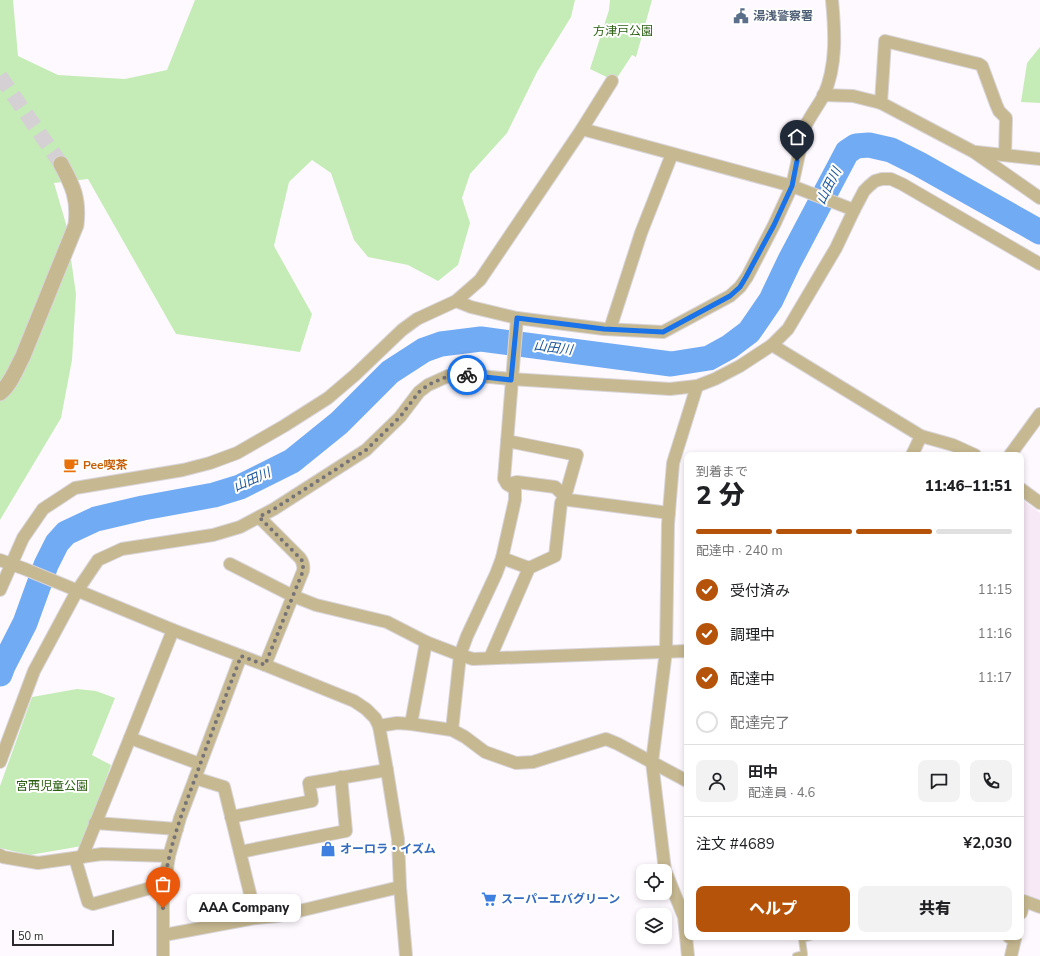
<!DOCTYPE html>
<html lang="ja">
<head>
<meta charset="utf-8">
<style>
	body { margin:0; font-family:"Nunito Sans","Noto Sans JP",sans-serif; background:#f2f2f2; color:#202124; height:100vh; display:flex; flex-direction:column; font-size:15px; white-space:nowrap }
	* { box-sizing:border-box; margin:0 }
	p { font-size:13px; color:#757577 }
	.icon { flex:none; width:22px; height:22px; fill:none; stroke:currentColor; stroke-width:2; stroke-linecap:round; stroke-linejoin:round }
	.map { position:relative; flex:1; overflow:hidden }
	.side { position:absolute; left:684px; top:452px; width:340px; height:488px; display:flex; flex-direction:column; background:#fff; border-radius:8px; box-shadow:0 2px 6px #0003 }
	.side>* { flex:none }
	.tools { position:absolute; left:636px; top:864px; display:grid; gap:8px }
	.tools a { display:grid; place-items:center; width:36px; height:36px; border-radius:8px; background:#fff; box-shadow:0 2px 6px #0003; font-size:20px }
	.scale { position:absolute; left:12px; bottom:10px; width:102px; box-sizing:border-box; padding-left:4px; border:2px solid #2d2a2d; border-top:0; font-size:11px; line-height:14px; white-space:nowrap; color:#2d2a2d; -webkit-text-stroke:3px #fff; paint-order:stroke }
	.pin { position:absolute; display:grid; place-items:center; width:34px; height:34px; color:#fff; margin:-41px -17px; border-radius:50% 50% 50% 0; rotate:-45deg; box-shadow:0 0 4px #0007 }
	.pin .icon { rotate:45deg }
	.courier { position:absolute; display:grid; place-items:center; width:40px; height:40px; margin:-20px; border:3px solid #1a73e8; border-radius:50%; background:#fff; color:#222; box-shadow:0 1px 5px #0007 }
	.bubble { position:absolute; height:28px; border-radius:8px; background:#fff; box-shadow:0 2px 6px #0003; font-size:13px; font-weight:800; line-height:28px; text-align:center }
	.head em { font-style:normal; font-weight:800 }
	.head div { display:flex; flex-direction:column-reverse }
	.head { display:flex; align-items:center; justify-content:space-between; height:68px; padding:0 12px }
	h1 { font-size:26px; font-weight:800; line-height:30px }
	.bar { display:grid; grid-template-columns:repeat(4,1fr); gap:6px 4px; align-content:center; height:48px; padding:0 12px }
	.bar i { height:5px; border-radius:3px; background:#e0e0e0 }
	.bar .current { background:#b45309 }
	.bar p { grid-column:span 4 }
	.line { display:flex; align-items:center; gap:10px; padding:0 12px; border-top:1px solid #e0e0e0 }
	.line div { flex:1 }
	.round { display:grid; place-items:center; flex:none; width:42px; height:42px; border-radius:8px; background:#f2f2f2 }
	ol { padding:0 12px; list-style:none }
	li { display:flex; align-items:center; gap:12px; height:44px }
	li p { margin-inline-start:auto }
	li .icon { padding:4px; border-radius:50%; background:#b45309; color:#fff; stroke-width:4 }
	li:last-child { color:#757577 }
	li i { width:22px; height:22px; border:2px solid #e0e0e0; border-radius:50% }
	.button { display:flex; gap:8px; margin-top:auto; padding:8px 12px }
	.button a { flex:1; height:46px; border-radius:8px; background:#b45309; color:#fff; font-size:16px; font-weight:800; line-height:46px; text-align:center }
	.button a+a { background:#f2f2f2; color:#202124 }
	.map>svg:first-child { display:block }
</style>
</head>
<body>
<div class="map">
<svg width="1040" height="956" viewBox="0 0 1040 956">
	<rect width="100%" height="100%" fill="#fef9fe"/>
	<polygon fill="#f7e9f6" points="1021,499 1040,513 1040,904 1021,897"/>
	<g fill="#c5ecb7">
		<polygon points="0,0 13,0 18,56 58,75 125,79 167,70 195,0 575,0 571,17 537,72 507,133 470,174 462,198 470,223 458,265 438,281 408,265 368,257 354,240 331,173 312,160 289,182 274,246 312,314 300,352 176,334 88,179 54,183 66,224 76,294 72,360 61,418 0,520"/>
		<polygon points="610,0 652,0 636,57 632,55 615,81 590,69 609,10"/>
		<polygon points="1040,47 1040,103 1021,102 1027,63"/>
		<polygon points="77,689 96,691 115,698 92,755 111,765 82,846 30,855 0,848 0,786 32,697"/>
	</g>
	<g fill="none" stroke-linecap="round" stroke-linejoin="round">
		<polyline stroke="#71abf3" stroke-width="25" points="0,674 3,666 25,623 46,565 57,543 66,533 96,519 143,508 214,495 240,487 292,461 339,423 390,372 424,350 441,344 481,339 671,364 709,358 729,347 749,332 771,300 789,262 847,152 856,146 869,145 891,150 919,164 1040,232"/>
		<polyline stroke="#d4d0d4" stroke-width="15" stroke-dasharray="15 8" stroke-linecap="butt" points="0,76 61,164"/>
		<g stroke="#d8d4d8" stroke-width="8">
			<polyline id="service" points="796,956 804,954 802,939 810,937"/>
		</g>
		<g stroke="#d8d4d8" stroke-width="14">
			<g id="minor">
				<polyline points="823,95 853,96 881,103 974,152 1040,198"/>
				<polyline points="881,103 885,41 979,64 982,66 996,104 999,111 1006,118 1005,155"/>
				<polyline points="582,129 612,81"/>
				<polyline points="976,152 1040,159"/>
				<path d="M456,301L471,307L517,318L604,329L663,332L730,296L740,287L747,277L774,225L792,186L805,127C810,116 818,106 824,95C837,65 835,32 832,0"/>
				<polyline points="610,329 641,233 672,154"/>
				<polyline points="772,345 921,436 953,445 975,455"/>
				<polyline points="912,455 921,436"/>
				<polyline points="1010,455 1040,414"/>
				<polyline points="507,484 517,482 555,487 569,500 669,513"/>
				<polyline points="1021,489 1040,503"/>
				<path d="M259,517L300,558C303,562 304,566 303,571L265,665"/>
				<polyline points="502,558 529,568"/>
				<polyline points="0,560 25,569 173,630 265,665 354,701 366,709 375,718 379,726 387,770 398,839 400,887 406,956"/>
				<polyline points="230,564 293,596 316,605 387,622 426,642 460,655 473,659 687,651"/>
				<polyline points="0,590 23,538 43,509 75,488 183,470 210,463 237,453 284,426 328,398 355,375 402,330 417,319 456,301 480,280 582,129 792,186 854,210"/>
				<polyline points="173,630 130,738 200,764"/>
				<polyline points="490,658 529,568 555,556 561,503 567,490 577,455 507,441"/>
				<polyline points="411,724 426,642"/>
				<polyline points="379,726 397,723 411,724 452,730 465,737 485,752 516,763 533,762 606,739 618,744 687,781"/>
				<polyline points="452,730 460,655 467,636 496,574 502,558 515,500 515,489 507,484 504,479 517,318"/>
				<polyline points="0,762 34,671 77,591 98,560 122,549 213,535 240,527 274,509 366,450 400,417 419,392 428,385 448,376 459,374 511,379 670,389 697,386 715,379 740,366 772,345 788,329 836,248 854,210 864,191 869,186 875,181 882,179 891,179 902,184 1040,264"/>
				<polyline points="195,778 224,787 256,918"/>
				<polyline points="231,817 312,801 309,783 387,770"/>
				<polyline points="95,823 177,829"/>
				<polyline points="240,852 346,831 341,777"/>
				<polyline points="0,855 3,857 38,863 102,854 169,856"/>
				<polyline points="82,857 130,738"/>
				<polyline points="75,858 88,902 93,904 165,884"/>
				<polyline points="1021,913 1024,901 1040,907"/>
				<polyline points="164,935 256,918 278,916 400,887"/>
				<polyline points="1009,937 1015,939 1011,956"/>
				<polyline points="163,956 163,895 169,856 180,818 241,656"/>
				<polyline points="688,956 684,917 665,870 652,762 666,651 668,524 673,463 697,386"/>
			</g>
		</g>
		<g stroke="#d8d4d8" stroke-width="17">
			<path id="tertiary" d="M0,393C11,384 16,369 23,356L76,225C79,199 73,186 61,164"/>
		</g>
		<use href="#service" stroke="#c6b891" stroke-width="6"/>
		<use href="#minor" stroke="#c6b891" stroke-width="12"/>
		<use href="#tertiary" stroke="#c6b891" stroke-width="15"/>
	</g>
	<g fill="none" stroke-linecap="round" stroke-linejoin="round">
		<path stroke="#767276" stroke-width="4" stroke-dasharray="0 7.2" d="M163,908C163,862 180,818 196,776C210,736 226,696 241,656L265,665L303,571V562L300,558L259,517L274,509L366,450L400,417L419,392L428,385L448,376L458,374L467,375"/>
		<polyline stroke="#1a73e8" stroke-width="5" points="467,375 511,380 517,318 604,329 663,332 730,296 740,287 746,277 774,225 792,186 797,161"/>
	</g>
	<defs>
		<g id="civic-bare" transform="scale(1.2)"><path d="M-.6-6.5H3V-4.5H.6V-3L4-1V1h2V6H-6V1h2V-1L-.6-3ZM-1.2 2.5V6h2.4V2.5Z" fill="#5c6f8a" stroke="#fff" stroke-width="2.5" paint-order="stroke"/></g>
		<g id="cafe-bare" transform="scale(1.2)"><path d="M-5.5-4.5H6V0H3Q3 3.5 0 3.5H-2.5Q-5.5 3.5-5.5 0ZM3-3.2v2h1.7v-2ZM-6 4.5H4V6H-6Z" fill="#e8710a" stroke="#fff" stroke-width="2.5" paint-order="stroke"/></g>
		<g id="shop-bare" transform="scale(1.2)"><path d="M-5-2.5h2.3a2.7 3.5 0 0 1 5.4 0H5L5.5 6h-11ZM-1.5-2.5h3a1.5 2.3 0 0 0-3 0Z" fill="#3f7fe0" stroke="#fff" stroke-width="2.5" paint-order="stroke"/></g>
		<g id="supermarket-bare" transform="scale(1.2)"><path d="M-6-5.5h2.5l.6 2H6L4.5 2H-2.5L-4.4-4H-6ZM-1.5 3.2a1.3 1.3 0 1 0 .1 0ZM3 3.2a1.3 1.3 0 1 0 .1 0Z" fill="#3f7fe0" stroke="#fff" stroke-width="2.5" paint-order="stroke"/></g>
	</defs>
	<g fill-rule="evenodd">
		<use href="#civic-bare" x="741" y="16"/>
		<use href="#cafe-bare" x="71" y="465"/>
		<use href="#shop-bare" x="328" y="849"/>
		<use href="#supermarket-bare" x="489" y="899"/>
	</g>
	<g text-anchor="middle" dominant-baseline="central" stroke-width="4" stroke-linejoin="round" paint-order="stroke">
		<g font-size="12" font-weight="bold" fill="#4e5e75" stroke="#fff" text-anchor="start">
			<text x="753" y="16">湯浅警察署</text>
		</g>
		<g font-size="12" fill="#295e0e" stroke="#fff">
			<text x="623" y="31">方津戸公園</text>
			<text x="52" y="786">宮西児童公園</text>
		</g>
		<g font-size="12" font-weight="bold" fill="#c56008" stroke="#fff" text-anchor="start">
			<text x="83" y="465">Pee喫茶</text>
		</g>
		<g font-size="12" font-weight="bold" fill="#366cbe" stroke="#fff" text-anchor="start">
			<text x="340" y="849">オーロラ・イズム</text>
			<text x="501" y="899">スーパーエバグリーン</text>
		</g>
		<g font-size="13" font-style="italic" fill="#1c5596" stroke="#fff">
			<text transform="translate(829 186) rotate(-63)">山田川</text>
			<text transform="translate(553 348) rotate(7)">山田川</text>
			<text transform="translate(252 480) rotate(-24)">山田川</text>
		</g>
	</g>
</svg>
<div class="tools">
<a><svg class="icon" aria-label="locate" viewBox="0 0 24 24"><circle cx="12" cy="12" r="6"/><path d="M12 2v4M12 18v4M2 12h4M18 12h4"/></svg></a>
<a><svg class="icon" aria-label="layers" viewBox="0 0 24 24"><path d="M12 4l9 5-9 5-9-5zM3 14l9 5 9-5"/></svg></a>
</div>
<div class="scale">50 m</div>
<div class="pin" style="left:163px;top:908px;background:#ea580c"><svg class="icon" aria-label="bag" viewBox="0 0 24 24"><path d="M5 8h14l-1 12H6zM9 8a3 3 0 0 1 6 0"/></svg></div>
<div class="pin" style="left:797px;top:161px;background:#1f2937"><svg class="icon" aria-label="home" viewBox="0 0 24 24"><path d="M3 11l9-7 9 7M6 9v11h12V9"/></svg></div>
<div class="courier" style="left:467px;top:375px"><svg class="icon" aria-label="bike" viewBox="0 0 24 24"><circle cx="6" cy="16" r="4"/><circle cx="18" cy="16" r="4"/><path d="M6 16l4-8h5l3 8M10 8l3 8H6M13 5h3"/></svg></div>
<div class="bubble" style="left:187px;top:894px;width:114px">AAA Company</div>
<section class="side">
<div class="head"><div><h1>2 分</h1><p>到着まで</p></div><em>11:46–11:51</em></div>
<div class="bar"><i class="current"></i><i class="current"></i><i class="current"></i><i></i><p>配達中 · 240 m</p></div>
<ol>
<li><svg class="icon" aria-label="check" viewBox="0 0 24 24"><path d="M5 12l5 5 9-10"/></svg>受付済み<p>11:15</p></li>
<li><svg class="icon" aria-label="check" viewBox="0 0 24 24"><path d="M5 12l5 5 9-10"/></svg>調理中<p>11:16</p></li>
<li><svg class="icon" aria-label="check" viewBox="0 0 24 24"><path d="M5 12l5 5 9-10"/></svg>配達中<p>11:17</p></li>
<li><i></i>配達完了</li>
</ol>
<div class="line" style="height:72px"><a class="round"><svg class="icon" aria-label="person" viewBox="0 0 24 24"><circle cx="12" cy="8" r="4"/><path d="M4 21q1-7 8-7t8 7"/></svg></a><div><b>田中</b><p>配達員 · 4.6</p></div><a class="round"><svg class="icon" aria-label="chat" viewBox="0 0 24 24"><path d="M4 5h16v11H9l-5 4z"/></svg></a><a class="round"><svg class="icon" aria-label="phone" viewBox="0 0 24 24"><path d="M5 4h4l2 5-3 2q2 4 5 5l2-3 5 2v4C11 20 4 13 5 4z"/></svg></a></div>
<div class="line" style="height:52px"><div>注文 #4689</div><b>¥2,030</b></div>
<div class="button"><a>ヘルプ</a><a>共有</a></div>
</section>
</div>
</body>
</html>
